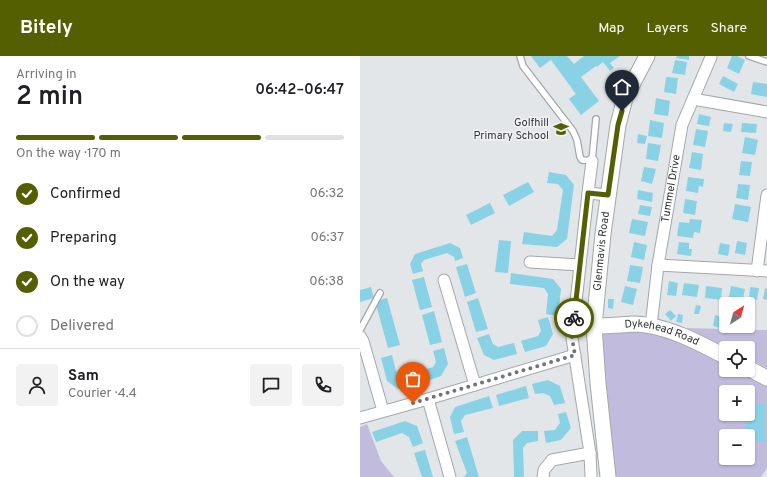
<!DOCTYPE html>
<html lang="en">
<head>
<meta charset="utf-8">
<style>
	body { margin:0; font-family:Overpass,sans-serif; background:#f2f2f2; color:#202124; height:100vh; display:flex; flex-direction:column; font-size:15px; white-space:nowrap }
	* { box-sizing:border-box; margin:0 }
	p { font-size:13px; color:#757577 }
	.icon { flex:none; width:22px; height:22px; fill:none; stroke:currentColor; stroke-width:2; stroke-linecap:round; stroke-linejoin:round }
	.map { position:relative; flex:1; overflow:hidden }
	.panel { display:flex; flex-direction:column; background:#fff; width:360px }
	.panel>* { flex:none }
	.needle { width:26px; rotate:37deg }
	.controls { position:absolute; left:359px; top:241px; display:grid; gap:8px }
	.controls a { display:grid; place-items:center; width:36px; height:36px; border-radius:4px; background:#fff; box-shadow:0 1px 3px #0004; font-size:20px }
	.pin { position:absolute; display:grid; place-items:center; width:34px; height:34px; color:#fff; margin:-41px -17px; border-radius:50% 50% 50% 0; rotate:-45deg; box-shadow:0 0 4px #0007 }
	.pin .icon { rotate:45deg }
	.courier { position:absolute; display:grid; place-items:center; width:40px; height:40px; margin:-20px; border:3px solid #535f00; border-radius:50%; background:#fff; color:#222; box-shadow:0 1px 5px #0007 }
	.headline em { font-style:normal; font-weight:600 }
	.headline div { display:flex; flex-direction:column-reverse }
	.headline { display:flex; align-items:center; justify-content:space-between; height:68px; padding:0 16px }
	h1 { font-size:26px; font-weight:600; line-height:30px }
	.bar { display:grid; grid-template-columns:repeat(4,1fr); gap:6px 4px; align-content:center; height:48px; padding:0 16px }
	.bar i { height:5px; border-radius:3px; background:#e0e0e0 }
	.bar .on { background:#535f00 }
	.bar p { grid-column:span 4 }
	.line { display:flex; align-items:center; gap:10px; padding:0 16px; border-top:1px solid #e0e0e0 }
	.line div { flex:1 }
	.round { display:grid; place-items:center; flex:none; width:42px; height:42px; border-radius:4px; background:#f2f2f2 }
	ol { padding:0 16px; list-style:none }
	li { display:flex; align-items:center; gap:12px; height:44px }
	li p { margin-inline-start:auto }
	li .icon { padding:4px; border-radius:50%; background:#535f00; color:#fff; stroke-width:4 }
	li:last-child { color:#757577 }
	li i { width:22px; height:22px; border:2px solid #e0e0e0; border-radius:50% }
	header { display:flex; align-items:center; gap:24px; box-sizing:border-box; height:56px; padding:0 20px; background:#535f00; color:#fff }
	header strong { font-size:19px }
	nav { display:flex; gap:22px; margin-inline-start:auto; font-size:14px }
	main { display:flex; flex:1; min-height:0 }
	.map>svg:first-child { display:block }
</style>
</head>
<body>
<header>
<strong>Bitely</strong>
<nav><a>Map</a><a>Layers</a><a>Share</a></nav>
</header>
<main>
<section class="panel">
<div class="headline"><div><h1>2 min</h1><p>Arriving in</p></div><em>06:42–06:47</em></div>
<div class="bar"><i class="on"></i><i class="on"></i><i class="on"></i><i></i><p>On the way · 170 m</p></div>
<ol>
<li><svg class="icon" aria-label="check" viewBox="0 0 24 24"><path d="M5 12l5 5 9-10"/></svg>Confirmed<p>06:32</p></li>
<li><svg class="icon" aria-label="check" viewBox="0 0 24 24"><path d="M5 12l5 5 9-10"/></svg>Preparing<p>06:37</p></li>
<li><svg class="icon" aria-label="check" viewBox="0 0 24 24"><path d="M5 12l5 5 9-10"/></svg>On the way<p>06:38</p></li>
<li><i></i>Delivered</li>
</ol>
<div class="line" style="height:72px"><a class="round"><svg class="icon" aria-label="person" viewBox="0 0 24 24"><circle cx="12" cy="8" r="4"/><path d="M4 21q1-7 8-7t8 7"/></svg></a><div><b>Sam</b><p>Courier · 4.4</p></div><a class="round"><svg class="icon" aria-label="chat" viewBox="0 0 24 24"><path d="M4 5h16v11H9l-5 4z"/></svg></a><a class="round"><svg class="icon" aria-label="phone" viewBox="0 0 24 24"><path d="M5 4h4l2 5-3 2q2 4 5 5l2-3 5 2v4C11 20 4 13 5 4z"/></svg></a></div>
</section>
<div class="map">
<svg width="407" height="421" viewBox="0 0 407 421">
	<rect width="100%" height="100%" fill="#e3e6e8"/>
	<g fill="#c1bcde" fill-rule="evenodd">
		<path d="M291,271L366,301V314H388L407,322V412L401,421H252L239,272ZM366,336H388V358H366ZM366,380H388V402H366Z"/>
		<polygon points="326,272 407,274 407,312 388,302 388,292 368,292"/>
		<polygon points="7,368 21,405 34,421 0,421 0,371"/>
	</g>
	<g fill="#89d1e5">
		<polygon points="171,0 207,0 214,8 224,0 260,0 250,7 254,12 250,15 243,6 237,11 236,10 221,21 239,45 221,59 209,43 216,38 191,4 180,12"/>
		<polygon points="317,0 329,0 329,4 316,2"/>
		<polygon points="372,0 377,0 385,4 379,18 367,12"/>
		<polygon points="315,4 327,6 325,19 312,17"/>
		<polygon points="363,20 378,28 374,36 359,28"/>
		<polygon points="306,21 318,22 316,38 304,36"/>
		<polygon points="393,26 407,28 407,41 391,38"/>
		<polygon points="296,42 310,45 308,60 294,58"/>
		<polygon points="339,58 351,61 349,70 337,68"/>
		<polygon points="290,64 304,67 302,82 288,80"/>
		<polygon points="364,67 373,68 371,76 363,75"/>
		<polygon points="382,67 397,68 396,77 381,76"/>
		<polygon points="336,73 348,75 345,91 333,89"/>
		<polygon points="278,78 287,80 285,88 277,87"/>
		<polygon points="385,81 398,84 395,99 382,97"/>
		<polygon points="288,87 301,89 298,105 286,103"/>
		<polygon points="332,96 343,98 341,114 329,112"/>
		<polygon points="381,105 392,106 390,120 379,119"/>
		<polygon points="284,111 296,113 292,128 281,125"/>
		<polygon points="189,116 206,119 214,129 207,183 197,191 162,188 164,176 192,180 197,174 203,134 198,128 187,127"/>
		<polygon points="328,121 344,123 343,131 339,130 338,137 326,135"/>
		<polygon points="168,126 174,136 149,150 143,139"/>
		<polygon points="378,128 390,129 388,144 376,142"/>
		<polygon points="278,134 293,137 292,146 277,143"/>
		<polygon points="325,143 337,145 335,159 323,157"/>
		<polygon points="130,147 135,157 111,169 106,159"/>
		<polygon points="375,148 391,151 388,166 372,163"/>
		<polygon points="280,149 292,151 290,160 278,158"/>
		<polygon points="272,163 288,166 285,180 269,177"/>
		<polygon points="330,163 342,164 340,177 334,176 333,182 317,180 319,166 329,167"/>
		<polygon points="139,184 151,185 148,217 135,216"/>
		<polygon points="377,185 387,187 385,199 375,197"/>
		<polygon points="274,186 287,189 284,204 271,201"/>
		<polygon points="319,186 329,187 329,193 332,193 331,200 317,198"/>
		<polygon points="90,187 100,192 103,202 95,205 94,201 87,197 64,204 61,208 63,215 53,218 50,208 55,198"/>
		<polygon points="360,187 370,189 368,200 358,198"/>
		<polygon points="107,208 116,237 105,241 96,211"/>
		<polygon points="270,209 283,211 280,227 267,225"/>
		<polygon points="151,217 193,223 201,233 198,260 186,258 188,238 184,232 150,228"/>
		<polygon points="64,221 72,251 60,254 52,224"/>
		<polygon points="309,225 318,227 316,240 307,239"/>
		<polygon points="324,227 339,229 337,241 322,239"/>
		<polygon points="265,230 277,233 273,249 261,246"/>
		<polygon points="346,230 362,232 361,244 345,242"/>
		<polygon points="371,230 385,233 383,243 369,241"/>
		<polygon points="11,231 14,242 0,246 0,234"/>
		<polygon points="390,231 399,232 397,244 389,243"/>
		<polygon points="405,232 407,233 407,244 403,243"/>
		<polygon points="27,242 40,289 28,292 15,245"/>
		<polygon points="118,242 128,273 116,276 107,246"/>
		<polygon points="248,243 254,243 253,253 248,252"/>
		<polygon points="336,249 341,250 339,258 334,258"/>
		<polygon points="310,254 316,260 311,265 305,258"/>
		<polygon points="74,255 82,286 70,289 62,259"/>
		<polygon points="318,258 323,259 322,267 316,266"/>
		<polygon points="355,259 362,261 360,272 353,270"/>
		<polygon points="188,261 193,278 186,290 165,296 161,285 178,280 181,275 178,264"/>
		<polygon points="129,278 133,288 138,291 154,287 157,298 134,304 124,299 117,282"/>
		<polygon points="84,292 88,308 81,320 64,326 61,315 73,311 76,306 73,295"/>
		<polygon points="32,299 36,315 42,320 53,317 56,329 38,333 27,325 21,302"/>
		<polygon points="188,324 200,330 205,347 194,349 190,340 183,337 175,338 172,328"/>
		<polygon points="166,330 169,342 139,350 136,339"/>
		<polygon points="129,340 133,352 105,359 101,365 104,376 94,378 90,361 95,351"/>
		<polygon points="388,348 405,348 406,385 388,386 388,380 386,380 385,358 388,358"/>
		<polygon points="206,356 211,372 201,384 186,387 184,375 195,374 200,367 198,358"/>
		<polygon points="45,365 57,370 63,387 53,391 49,381 42,377 16,386 12,376"/>
		<polygon points="162,375 178,375 178,385 167,387 163,392 164,421 154,421 153,384"/>
		<polygon points="107,381 119,421 104,421 107,417 95,385"/>
		<polygon points="65,394 73,421 62,421 54,397"/>
	</g>
	<g fill="none" stroke-linecap="round" stroke-linejoin="round">
		<g stroke="#a4a7a9" stroke-width="8">
			<g id="lane">
				<polyline points="160,0 163,10 213,75 217,84 220,101 222,104 232,105 236,63"/>
				<polyline points="389,0 407,6"/>
				<polyline points="0,274 20,237"/>
			</g>
		</g>
		<g stroke="#a4a7a9" stroke-width="13">
			<g id="street">
				<polyline points="333,43 407,56"/>
				<polyline points="228,137 248,139"/>
				<polyline points="170,206 220,209"/>
				<polyline points="298,209 407,215"/>
				<polyline points="397,215 407,139"/>
				<polyline points="84,224 115,329"/>
				<path id="s1" d="M291,270L298,209L322,69L351,1"/>
				<polyline points="0,280 3,285 23,355"/>
				<polyline points="68,343 90,421"/>
				<polyline points="0,362 68,343 215,299"/>
				<polyline points="183,421 184,414 192,404 230,397"/>
				<polyline points="231,421 230,397 212,282 228,137 232,105"/>
			</g>
		</g>
		<g stroke="#a4a7a9" stroke-width="17">
			<g id="secondary">
				<path id="s2" d="M234,270C247,270 261,269 274,268C304,268 340,287 366,301"/>
				<polyline points="388,312 407,322"/>
				<path id="s3" d="M248,421L238,327L234,270L243,178L258,69L265,42L287,0"/>
			</g>
		</g>
		<use href="#lane" stroke="#fff" stroke-width="5.5"/>
		<use href="#street" stroke="#fff" stroke-width="11"/>
		<use href="#secondary" stroke="#fff" stroke-width="15"/>
	</g>
	<g fill="none" stroke-linecap="round" stroke-linejoin="round">
		<polyline stroke="#717374" stroke-width="4" stroke-dasharray="0 7.2" points="53,347 215,299 212,282 214,262"/>
		<polyline stroke="#535f00" stroke-width="5" points="214,262 228,137 248,139 258,69 262,55"/>
	</g>
	<defs>
		<g id="school-bare" transform="scale(1.2)"><path d="M0-5L7-2L0 1L-7-2ZM-4 1L0 2.5L4 1V4Q0 6-4 4Z" fill="#535f00" stroke="#f0f3f5" stroke-width="2.5" paint-order="stroke"/></g>
	</defs>
	<g fill-rule="evenodd">
		<use href="#school-bare" x="201" y="73"/>
	</g>
	<g text-anchor="middle" dominant-baseline="central" stroke-width="3" stroke-linejoin="round" paint-order="stroke">
		<g font-size="11" fill="#343536" stroke="#f0f3f5" text-anchor="end">
			<text x="189" y="67">Golfhill<tspan x="189" dy="13">Primary School</tspan></text>
		</g>
		<g font-size="11" fill="#343536" stroke="#f0f3f5">
			<text stroke="none"><textPath href="#s1" startOffset="139">Tummel Drive</textPath></text>
			<text stroke="none"><textPath href="#s3" startOffset="227">Glenmavis Road</textPath></text>
			<text stroke="none"><textPath href="#s2" startOffset="69">Dykehead Road</textPath></text>
		</g>
	</g>
</svg>
<div class="controls">
<a><svg class="needle" viewBox="-14 -14 28 28"><path d="M0-13l5 13h-10z" fill="#e53935"/><path d="M0 13l5-13h-10z" fill="#757577"/></svg></a>
<a><svg class="icon" aria-label="locate" viewBox="0 0 24 24"><circle cx="12" cy="12" r="6"/><path d="M12 2v4M12 18v4M2 12h4M18 12h4"/></svg></a>
<a>+</a>
<a>−</a>
</div>
<div class="pin" style="left:53px;top:347px;background:#ea580c"><svg class="icon" aria-label="bag" viewBox="0 0 24 24"><path d="M5 8h14l-1 12H6zM9 8a3 3 0 0 1 6 0"/></svg></div>
<div class="pin" style="left:262px;top:55px;background:#1f2937"><svg class="icon" aria-label="home" viewBox="0 0 24 24"><path d="M3 11l9-7 9 7M6 9v11h12V9"/></svg></div>
<div class="courier" style="left:214px;top:262px"><svg class="icon" aria-label="bike" viewBox="0 0 24 24"><circle cx="6" cy="16" r="4"/><circle cx="18" cy="16" r="4"/><path d="M6 16l4-8h5l3 8M10 8l3 8H6M13 5h3"/></svg></div>
</div>
</main>
</body>
</html>
